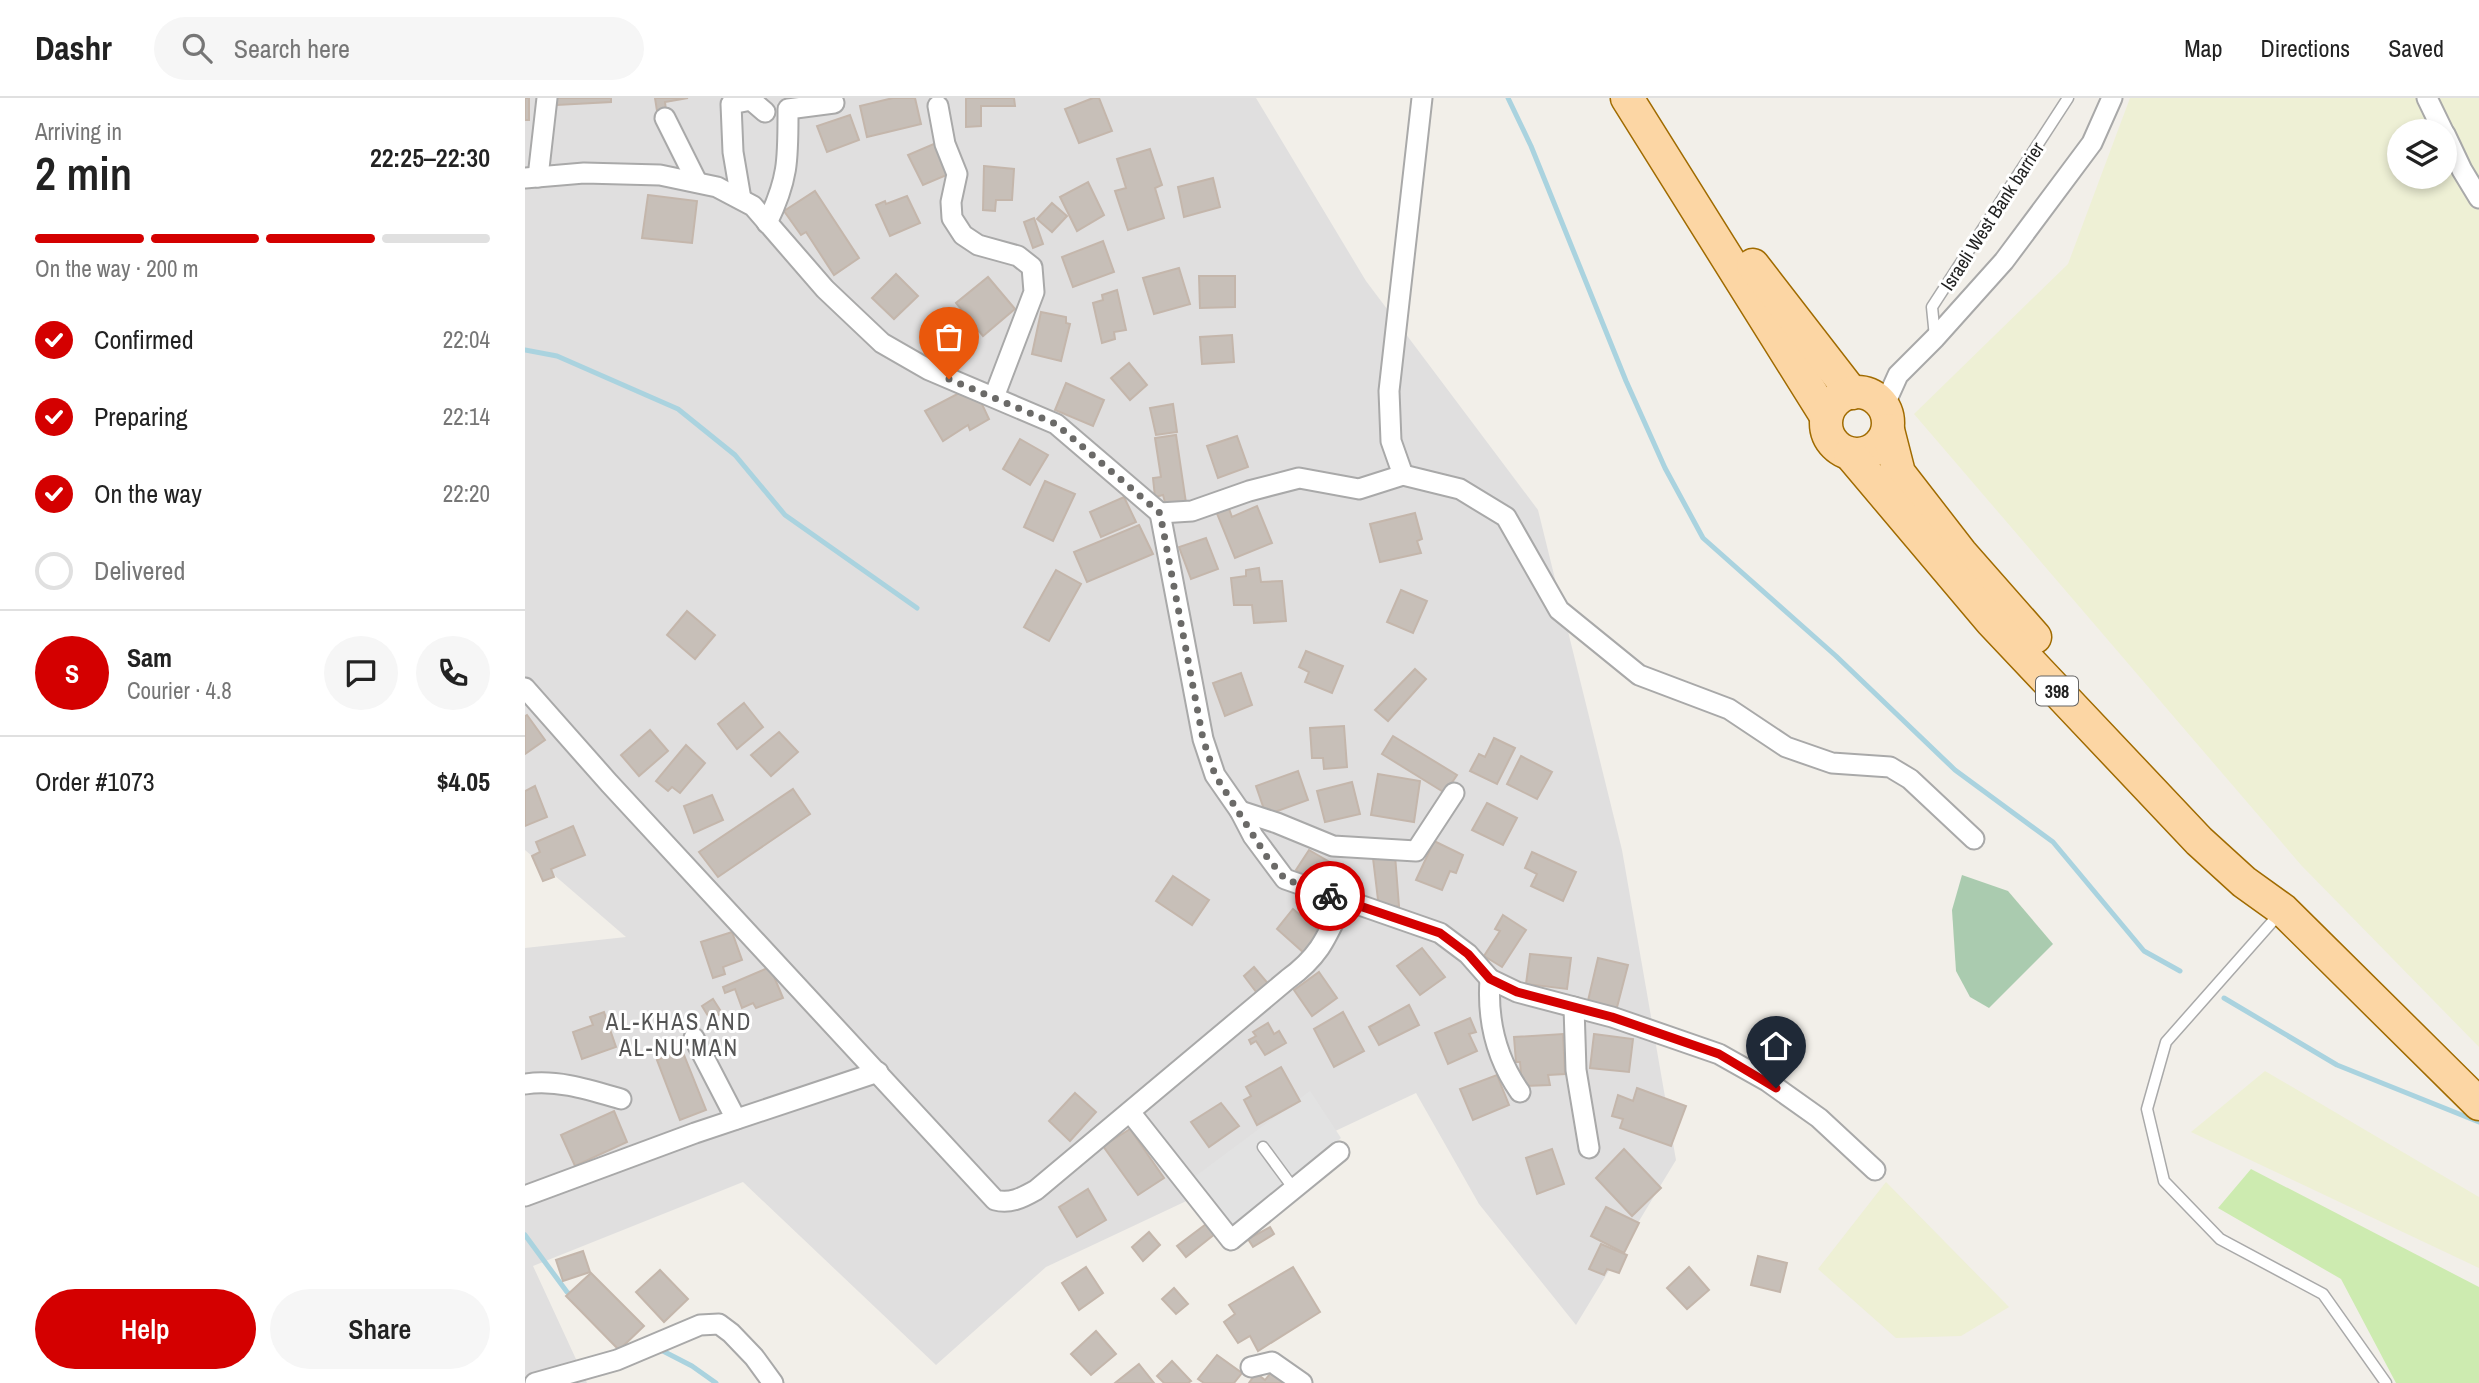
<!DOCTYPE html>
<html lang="en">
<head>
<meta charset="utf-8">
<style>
	body { margin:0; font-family:"Archivo Narrow",sans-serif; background:#f6f6f6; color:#222; height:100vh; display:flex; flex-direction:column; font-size:26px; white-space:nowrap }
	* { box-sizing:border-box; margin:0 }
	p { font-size:23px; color:#767676 }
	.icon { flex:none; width:38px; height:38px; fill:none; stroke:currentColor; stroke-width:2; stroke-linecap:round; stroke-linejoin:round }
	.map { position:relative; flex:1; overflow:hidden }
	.details { display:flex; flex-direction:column; background:#fff; width:525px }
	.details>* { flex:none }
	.tools { position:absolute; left:1862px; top:21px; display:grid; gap:14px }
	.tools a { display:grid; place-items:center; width:70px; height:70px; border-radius:50%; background:#fff; box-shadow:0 4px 10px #0003; font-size:35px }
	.pin { position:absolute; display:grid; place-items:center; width:60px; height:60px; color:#fff; margin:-72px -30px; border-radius:50% 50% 50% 0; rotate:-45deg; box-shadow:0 0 7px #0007 }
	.pin .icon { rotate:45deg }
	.courier { position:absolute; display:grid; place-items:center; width:70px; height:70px; margin:-35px; border:5px solid #d40000; border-radius:50%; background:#fff; color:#222; box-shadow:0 2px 9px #0007 }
	.summary em { font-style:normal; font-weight:600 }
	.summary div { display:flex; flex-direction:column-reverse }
	.summary { display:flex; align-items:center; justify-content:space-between; height:119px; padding:0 35px }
	h1 { font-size:46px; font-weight:600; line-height:52px }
	.bar { display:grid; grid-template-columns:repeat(4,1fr); gap:10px 7px; align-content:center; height:84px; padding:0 35px }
	.bar i { height:9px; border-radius:5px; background:#e0e0e0 }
	.bar .current { background:#d40000 }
	.bar p { grid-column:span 4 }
	.line { display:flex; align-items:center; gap:18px; padding:0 35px; border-top:2px solid #e0e0e0 }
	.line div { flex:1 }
	.round { display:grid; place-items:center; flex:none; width:74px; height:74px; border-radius:37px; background:#f6f6f6 }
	ol { padding:0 35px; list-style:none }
	li { display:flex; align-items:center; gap:21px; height:77px }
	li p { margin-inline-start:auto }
	li .icon { padding:7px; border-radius:50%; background:#d40000; color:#fff; stroke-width:4 }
	li:last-child { color:#767676 }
	li i { width:38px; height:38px; border:4px solid #e0e0e0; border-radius:50% }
	.primary-button { display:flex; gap:14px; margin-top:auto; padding:14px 35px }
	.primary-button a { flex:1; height:80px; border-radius:42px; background:#d40000; color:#fff; font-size:28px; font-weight:600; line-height:80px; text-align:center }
	.primary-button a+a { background:#f6f6f6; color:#222 }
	header { display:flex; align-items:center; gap:42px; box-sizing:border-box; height:98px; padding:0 35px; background:#fff; border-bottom:2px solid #e0e0e0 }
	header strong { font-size:33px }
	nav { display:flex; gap:38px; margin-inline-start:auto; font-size:24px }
	.search { width:490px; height:63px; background:#f6f6f6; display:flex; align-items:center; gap:18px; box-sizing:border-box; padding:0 24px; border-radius:38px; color:#767676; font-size:26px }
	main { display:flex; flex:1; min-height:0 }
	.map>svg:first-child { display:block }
</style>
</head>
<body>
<header>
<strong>Dashr</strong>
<div class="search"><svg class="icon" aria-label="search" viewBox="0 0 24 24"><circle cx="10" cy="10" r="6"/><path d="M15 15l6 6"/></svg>Search here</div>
<nav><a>Map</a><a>Directions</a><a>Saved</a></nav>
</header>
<main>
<section class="details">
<div class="summary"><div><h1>2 min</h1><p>Arriving in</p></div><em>22:25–22:30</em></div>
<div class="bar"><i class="current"></i><i class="current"></i><i class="current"></i><i></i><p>On the way · 200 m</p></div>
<ol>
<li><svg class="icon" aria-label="check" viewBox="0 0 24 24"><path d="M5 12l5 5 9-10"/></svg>Confirmed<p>22:04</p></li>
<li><svg class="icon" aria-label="check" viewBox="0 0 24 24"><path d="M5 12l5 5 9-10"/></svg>Preparing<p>22:14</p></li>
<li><svg class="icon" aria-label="check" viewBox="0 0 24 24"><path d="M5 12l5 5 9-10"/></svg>On the way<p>22:20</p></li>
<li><i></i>Delivered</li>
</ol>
<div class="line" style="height:126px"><b class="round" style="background:#d40000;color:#fff">S</b><div><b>Sam</b><p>Courier · 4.8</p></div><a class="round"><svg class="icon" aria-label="chat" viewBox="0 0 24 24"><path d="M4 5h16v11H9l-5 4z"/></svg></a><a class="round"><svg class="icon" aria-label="phone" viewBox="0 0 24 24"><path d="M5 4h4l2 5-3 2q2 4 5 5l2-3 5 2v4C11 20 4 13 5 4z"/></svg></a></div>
<div class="line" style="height:91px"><div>Order #1073</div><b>$4.05</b></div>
<div class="primary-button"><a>Help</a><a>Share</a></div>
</section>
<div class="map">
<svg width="1954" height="1285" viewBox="0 0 1954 1285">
	<rect width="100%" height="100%" fill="#f2efe9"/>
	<polygon fill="#e0dfdf" points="0,0 731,0 841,183 1013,412 1097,752 1151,1062 1051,1227 954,1106 891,995 521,1169 411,1267 218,1084 8,1168 62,1285 0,1285 0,850 101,839 0,752"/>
	<g fill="#eef0d5" fill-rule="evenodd">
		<path d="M1605,0H1954V949L1776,767L1389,316L1543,166ZM1874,33H1920V79H1874Z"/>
		<polygon points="1740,973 1954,1099 1954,1170 1666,1034"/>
		<polygon points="1361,1084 1484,1209 1436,1238 1371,1240 1293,1171"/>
	</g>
	<polygon fill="#cdebb0" points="1726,1071 1954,1189 1954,1285 1871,1285 1816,1181 1693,1110"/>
	<polygon fill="#aacbaf" points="1437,777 1483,793 1528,846 1464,910 1445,899 1431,873 1427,812"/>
	<polygon fill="#e2e2e2" points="785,993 816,1040 710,1131 705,1129 668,1080"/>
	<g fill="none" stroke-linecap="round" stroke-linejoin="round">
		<g stroke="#aad3df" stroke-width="5">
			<polyline points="983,0 1006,48 1101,283 1140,370 1178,440 1311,558 1430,672 1528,744 1619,853 1655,873"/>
			<polyline points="0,252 32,258 153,311 210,357 260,417 392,510"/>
			<polyline points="1699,900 1812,967 1954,1024"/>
			<polyline points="0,1137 42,1194 48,1198"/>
			<polyline points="134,1251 167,1268 191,1285"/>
		</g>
	</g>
	<g fill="#c7bfb8" stroke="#c4b6ab" stroke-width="2">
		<rect x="0" y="0" width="4" height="22"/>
		<polygon points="32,0 86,0 86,4 32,7"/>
		<polygon points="130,0 163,0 140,4 141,12 132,13"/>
		<polygon points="368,0 390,0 396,26 342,39 335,8"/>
		<polygon points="441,0 489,0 490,8 456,8 456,28 441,29"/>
		<polygon points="568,0 574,0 587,33 554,45 540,11"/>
		<polygon points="325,17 334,42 302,54 292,28"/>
		<polygon points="411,45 424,76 398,87 383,57"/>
		<polygon points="625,51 637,87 630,90 639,120 603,132 590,93 601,90 592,61"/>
		<polygon points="459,68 489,71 487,102 471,102 470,113 458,112"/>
		<polygon points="688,80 695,109 659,119 653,89"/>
		<polygon points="563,84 579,117 552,133 535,99"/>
		<polygon points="290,93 334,160 309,177 281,134 276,137 259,113"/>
		<polygon points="123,97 172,103 167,145 117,140"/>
		<polygon points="382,98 395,125 365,138 351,107 360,103 361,106"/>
		<polygon points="527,105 542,118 527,134 512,121"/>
		<polygon points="509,120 518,146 508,150 499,124"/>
		<polygon points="578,143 589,174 548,189 537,159"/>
		<polygon points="654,170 665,206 629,216 618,180"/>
		<polygon points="371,176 393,198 369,221 347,200"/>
		<polygon points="674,178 710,178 710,209 675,210"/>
		<polygon points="463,179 490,211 458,238 431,205"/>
		<polygon points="592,192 601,232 589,234 590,241 577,245 568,205 578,202 577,197"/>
		<polygon points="516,214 541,219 541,225 545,226 536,263 507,256"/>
		<polygon points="707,237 709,264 677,266 675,239"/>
		<polygon points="604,265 622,287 605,302 586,280"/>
		<polygon points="541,285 579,302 568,328 530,312"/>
		<polygon points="434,295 456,304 464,321 445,332 443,327 418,343 400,313"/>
		<polygon points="648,306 652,334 631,337 625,310"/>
		<polygon points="651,337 661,405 641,408 638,397 630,399 628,380 636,379 630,340"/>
		<polygon points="712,338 723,369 693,380 682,348"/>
		<polygon points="495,341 523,357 505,387 478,371"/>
		<polygon points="520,383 550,396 528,443 499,429"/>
		<polygon points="599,399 611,424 576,439 565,414"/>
		<polygon points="703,408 707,419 732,408 747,445 710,460 691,413"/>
		<polygon points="890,415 897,441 892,443 896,455 855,464 845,426"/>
		<polygon points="614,427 628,456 562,484 549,454"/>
		<polygon points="681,440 693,471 666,481 654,449"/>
		<polygon points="734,470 736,484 757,483 761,523 729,525 727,507 709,507 706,480 721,478 721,472"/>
		<polygon points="531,472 556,486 524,543 499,529"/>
		<polygon points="876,492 902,503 888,535 862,524"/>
		<polygon points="162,513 190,537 170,561 142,537"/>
		<polygon points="781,553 818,568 807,595 780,584 784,574 774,569"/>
		<polygon points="890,571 901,581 863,623 850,612"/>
		<polygon points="716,575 727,607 700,618 688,585"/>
		<polygon points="219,605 238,629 212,651 193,626"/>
		<polygon points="2,617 20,642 0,656 0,618"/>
		<polygon points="819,628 822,669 799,671 798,660 787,660 785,630"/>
		<polygon points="125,632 143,653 114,678 96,657"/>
		<polygon points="254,634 273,654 246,678 226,657"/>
		<polygon points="868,638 932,677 920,695 857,656"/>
		<polygon points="969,640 990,650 972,686 945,673 954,656 960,659"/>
		<polygon points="161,647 180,665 155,695 147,689 143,693 131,683"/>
		<polygon points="996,658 1027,674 1012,701 982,686"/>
		<polygon points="773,673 783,702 741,717 731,688"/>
		<polygon points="853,676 895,683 889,724 846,717"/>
		<polygon points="827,684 835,716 800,724 792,693"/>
		<polygon points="10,688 22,719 0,728 0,693"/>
		<polygon points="268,691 285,716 193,779 174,754"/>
		<polygon points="187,697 198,722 169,735 159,708"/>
		<polygon points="962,705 992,720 978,747 947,732"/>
		<polygon points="48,728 60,757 26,771 29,779 18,783 7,758 15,754 11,744"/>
		<polygon points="909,743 938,757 931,775 925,773 917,792 891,782"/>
		<polygon points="784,752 810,767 798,788 771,772"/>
		<polygon points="1007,754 1051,774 1038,803 1006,788 1012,776 1000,770"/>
		<polygon points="870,757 874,808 854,810 848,760"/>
		<polygon points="648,778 684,802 667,827 631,803"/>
		<polygon points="768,811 797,835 779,855 752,831"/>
		<polygon points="978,817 1001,832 977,869 959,858 975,833 970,831"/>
		<polygon points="207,834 217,862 198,869 200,876 188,880 176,844"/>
		<polygon points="897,850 920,879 895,897 872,868"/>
		<polygon points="1005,856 1046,860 1042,891 1001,886"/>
		<polygon points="1073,860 1103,867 1091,913 1062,907"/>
		<polygon points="245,869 258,900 231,910 228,905 217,910 210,891 200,895 198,889"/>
		<polygon points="729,869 746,889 735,899 719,878"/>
		<polygon points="794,874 812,900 787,918 769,892"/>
		<polygon points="188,901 197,915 185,921 177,908"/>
		<polygon points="884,907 894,927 854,947 844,929"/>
		<polygon points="79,914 91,949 57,961 48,934 68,927 65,919"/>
		<polygon points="818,914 839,953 809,969 789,931"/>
		<polygon points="945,920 951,934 944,936 952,953 923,966 910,935"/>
		<polygon points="743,925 749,936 754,933 761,945 740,957 731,943 726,946 724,942 731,938 728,934"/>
		<polygon points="1038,936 1040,976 1023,977 1025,987 997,988 995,964 991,964 989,939"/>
		<polygon points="1069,936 1108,941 1104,974 1065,970"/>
		<polygon points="157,952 181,1012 155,1022 132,962"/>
		<polygon points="756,969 775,1003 732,1027 719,1002 726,998 721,989"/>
		<polygon points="972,977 984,1007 948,1022 935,991"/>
		<polygon points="1112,990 1161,1008 1146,1048 1095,1030 1098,1021 1087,1018 1093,997 1108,1003"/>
		<polygon points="550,995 571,1014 545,1043 524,1023"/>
		<polygon points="696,1005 714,1028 684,1049 666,1024"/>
		<polygon points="89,1013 102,1044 50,1068 36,1037"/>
		<polygon points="605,1031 639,1080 613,1097 578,1048"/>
		<polygon points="1027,1051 1039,1086 1012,1096 1001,1060"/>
		<polygon points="1099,1051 1136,1090 1107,1118 1071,1080"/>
		<polygon points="563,1091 581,1122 552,1139 534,1109"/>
		<polygon points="1081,1109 1114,1125 1099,1155 1066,1138"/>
		<polygon points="681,1126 690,1136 661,1159 652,1148"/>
		<polygon points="745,1129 749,1136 728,1149 723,1141"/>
		<polygon points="624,1134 635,1147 618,1163 607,1149"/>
		<polygon points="1076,1146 1102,1157 1094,1175 1082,1171 1079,1177 1064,1171"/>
		<polygon points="58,1153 65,1174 38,1183 31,1162"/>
		<polygon points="1233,1158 1262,1165 1255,1194 1226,1187"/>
		<polygon points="561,1169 578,1195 554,1212 537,1185"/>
		<polygon points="768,1169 795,1214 733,1253 725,1238 713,1245 699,1224 710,1216 704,1207"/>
		<polygon points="1164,1169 1184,1192 1162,1211 1142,1190"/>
		<polygon points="135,1172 163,1201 139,1224 111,1194"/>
		<polygon points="66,1175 119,1228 94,1252 41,1198"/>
		<polygon points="649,1190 663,1206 651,1216 637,1201"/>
		<polygon points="571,1233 591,1256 566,1277 546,1256"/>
		<polygon points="692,1257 717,1275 709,1285 679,1285 673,1281"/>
		<polygon points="647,1263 666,1283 663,1285 639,1285 632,1278"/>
		<polygon points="614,1266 629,1285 590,1285"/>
		<polygon points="748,1272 764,1285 724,1285 731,1275 740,1282"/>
	</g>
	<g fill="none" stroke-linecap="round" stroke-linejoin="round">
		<g stroke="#a9a9a9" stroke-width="13">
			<g id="lane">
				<polyline points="1410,239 1407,209 1543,0"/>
				<polyline points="1755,815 1641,944 1622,1011 1639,1083 1695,1141 1798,1196 1861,1285"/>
				<polyline points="738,1049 769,1091"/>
			</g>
		</g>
		<g stroke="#a9a9a9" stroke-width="23">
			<g id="street">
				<polyline points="1902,0 1918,33"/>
				<polyline points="413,8 420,46 432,76 426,104 427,120 438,137 453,147 493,158 507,169 509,194 469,299"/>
				<polyline points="140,20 172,84"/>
				<polyline points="1920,36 1937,72 1954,100"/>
				<polyline points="13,79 22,0"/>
				<polyline points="0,80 59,75 135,77 192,89 228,108 300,191 357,245 404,272 531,326 635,415 667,413 724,393 774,380 834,391 878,377 866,343 864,293 897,0"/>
				<polyline points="216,101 208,54 206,6 226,2 240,14"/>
				<path d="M242,125C264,80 263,60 263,11L309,5"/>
				<polyline points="1359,308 1373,277 1410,240 1479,163 1567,45 1587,0"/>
				<polyline points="878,377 935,391 981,419 1034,512 1114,577 1204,611 1261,649 1307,665 1365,669 1385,681 1449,741"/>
				<polyline points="635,415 678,641 690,677 715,713 728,738 760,781 915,835 943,856 965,881 992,894 1087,919 1194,956 1242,983 1294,1020 1350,1072"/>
				<path d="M0,590L84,685L470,1102C485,1106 497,1100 511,1092L763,881C796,857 802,838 819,802"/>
				<polyline points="715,713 752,725 808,748 891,753 929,695"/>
				<path d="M965,881C962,923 971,960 995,994"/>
				<polyline points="1049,909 1051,972 1064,1050"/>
				<polyline points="169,940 211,1021"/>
				<path d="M0,986C32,981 65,992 96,1001"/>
				<polyline points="605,1014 706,1142 814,1054"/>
				<polyline points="0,1098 170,1035 353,974"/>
				<polyline points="726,1269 747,1264 777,1285"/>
				<polyline points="10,1285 92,1262 175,1227 194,1226 206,1235 229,1259 248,1285"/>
			</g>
		</g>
		<g stroke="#a06b00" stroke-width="35">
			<g id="primary">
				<polyline points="1102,0 1301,318"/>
				<polyline points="1228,167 1327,295"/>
				<circle cx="1332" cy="325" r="31"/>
				<polyline points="1363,332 1374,375 1436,455 1510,539"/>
				<polyline points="1325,356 1466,523 1674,743 1719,784 1758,812 1954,1006"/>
			</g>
		</g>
		<use href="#lane" stroke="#fff" stroke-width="10"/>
		<use href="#street" stroke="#fff" stroke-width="19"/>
		<use href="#primary" stroke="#fcd6a4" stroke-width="32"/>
	</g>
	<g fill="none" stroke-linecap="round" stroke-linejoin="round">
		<polyline stroke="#6b6a68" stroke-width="7" stroke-dasharray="0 12.6" points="424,281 531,326 635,415 678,641 690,677 742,759 760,781 805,798"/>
		<polyline stroke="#d40000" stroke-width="9" points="805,798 915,835 943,856 965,881 992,894 1087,919 1194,956 1251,990"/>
	</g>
	<g text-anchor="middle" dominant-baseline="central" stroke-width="6" stroke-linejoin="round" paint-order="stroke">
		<rect fill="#fff" stroke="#646464" stroke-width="2" x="1511" y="578.5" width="42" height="29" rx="5"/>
		<g font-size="18" font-weight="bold" fill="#222">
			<text x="1532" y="593">398</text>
		</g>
		<g font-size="19" fill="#222" stroke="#fff">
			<text transform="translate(1467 118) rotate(-57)">Israeli West Bank barrier</text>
		</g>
		<g font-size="23" letter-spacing="2" fill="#555" stroke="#fff">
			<text x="154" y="923">AL-KHAS AND<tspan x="154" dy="26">AL-NU'MAN</tspan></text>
		</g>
	</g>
</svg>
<div class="tools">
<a><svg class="icon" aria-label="layers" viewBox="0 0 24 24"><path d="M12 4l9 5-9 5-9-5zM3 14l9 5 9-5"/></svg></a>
</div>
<div class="pin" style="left:424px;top:281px;background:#ea580c"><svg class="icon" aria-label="bag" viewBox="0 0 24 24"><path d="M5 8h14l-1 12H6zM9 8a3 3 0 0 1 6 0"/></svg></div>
<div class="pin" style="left:1251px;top:990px;background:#1f2937"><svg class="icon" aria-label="home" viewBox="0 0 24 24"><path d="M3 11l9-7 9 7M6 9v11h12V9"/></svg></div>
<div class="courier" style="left:805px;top:798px"><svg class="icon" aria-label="bike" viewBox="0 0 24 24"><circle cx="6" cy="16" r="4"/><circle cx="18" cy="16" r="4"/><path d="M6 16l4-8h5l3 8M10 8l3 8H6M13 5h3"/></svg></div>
</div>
</main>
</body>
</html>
